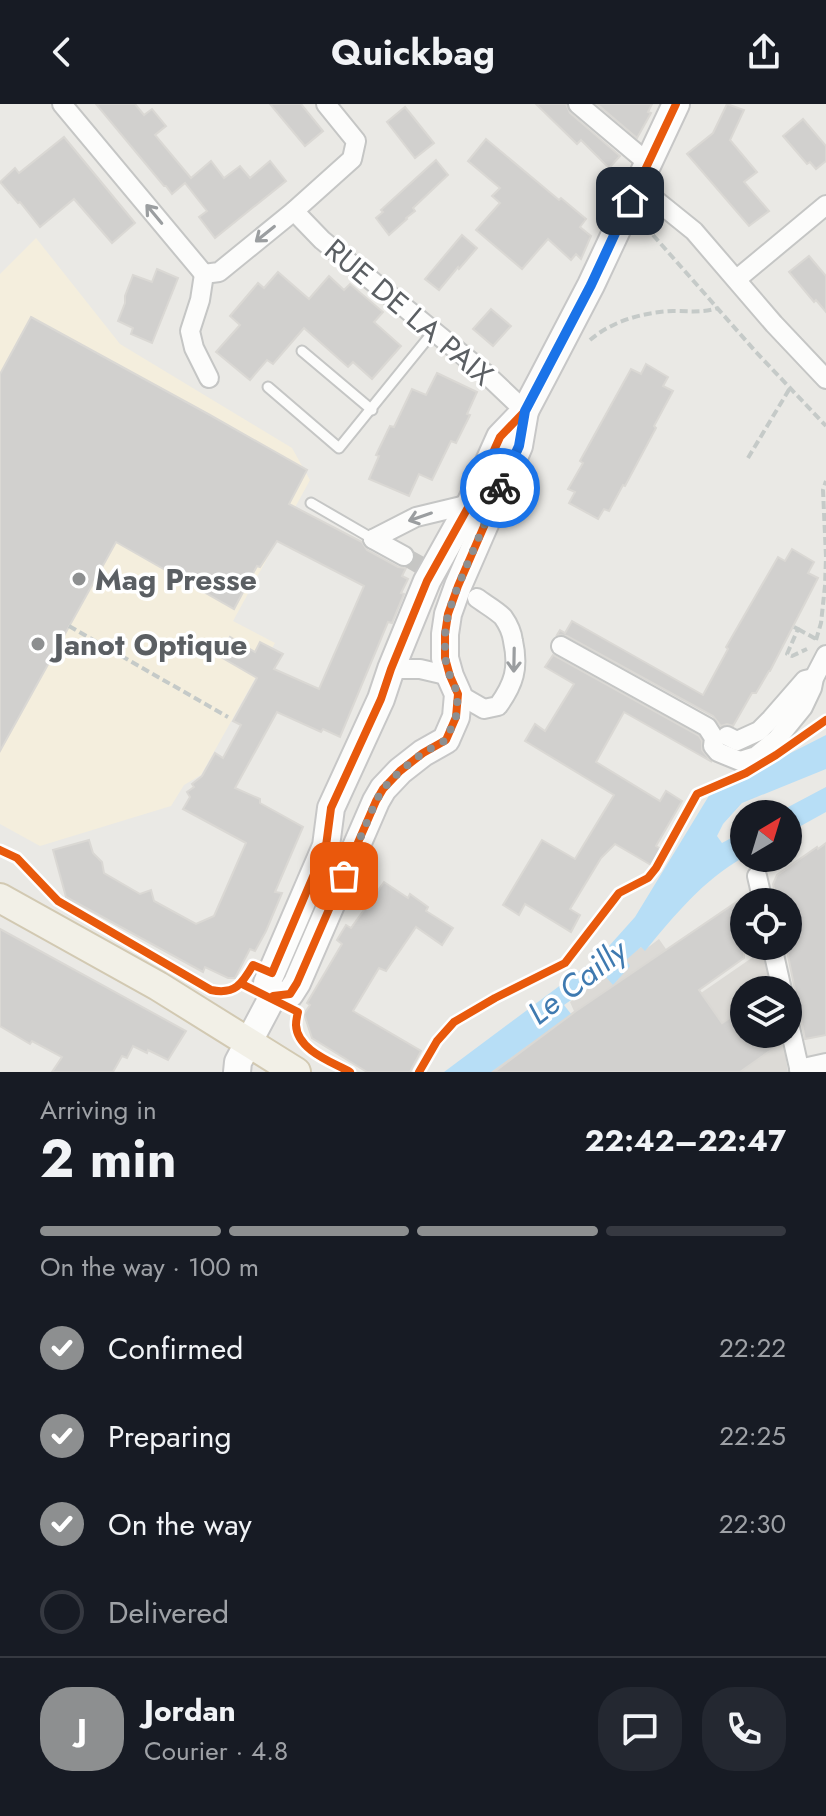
<!DOCTYPE html>
<html lang="en">
<head>
<meta charset="utf-8">
<style>
	body { margin:0; font-family:Jost,sans-serif; background:#242831; color:#f1f3f6; height:100vh; display:flex; flex-direction:column; font-size:30px; white-space:nowrap }
	* { box-sizing:border-box; margin:0 }
	p { font-size:26px; color:#9ea1a6 }
	.icon { flex:none; width:44px; height:44px; fill:none; stroke:currentColor; stroke-width:2; stroke-linecap:round; stroke-linejoin:round }
	.map { position:relative; height:968px; overflow:hidden }
	.details { display:flex; flex-direction:column; background:#171b24; flex:1 }
	.details>* { flex:none }
	.needle { width:52px; rotate:38deg }
	.tools { position:absolute; left:730px; top:696px; display:grid; gap:16px }
	.tools a { display:grid; place-items:center; width:72px; height:72px; border-radius:50%; background:#171b24; box-shadow:0 2px 6px #0004; font-size:40px }
	.pin { position:absolute; display:grid; place-items:center; width:68px; height:68px; color:#fff; margin:-34px; border-radius:16px; box-shadow:0 4px 12px #0006 }
	.courier { position:absolute; display:grid; place-items:center; width:80px; height:80px; margin:-40px; border:6px solid #1a73e8; border-radius:50%; background:#fff; color:#222; box-shadow:0 2px 10px #0007 }
	.summary em { font-style:normal; font-weight:700 }
	.summary div { display:flex; flex-direction:column-reverse }
	.summary { display:flex; align-items:center; justify-content:space-between; height:136px; padding:0 40px }
	h1 { font-size:52px; font-weight:700; line-height:60px }
	.bar { display:grid; grid-template-columns:repeat(4,1fr); gap:12px 8px; align-content:center; height:96px; padding:0 40px }
	.bar i { height:10px; border-radius:6px; background:#363941 }
	.bar .selected { background:#8d8f90 }
	.bar p { grid-column:span 4 }
	.line { display:flex; align-items:center; gap:20px; padding:0 40px; border-top:2px solid #363941 }
	.line div { flex:1 }
	.round { display:grid; place-items:center; flex:none; width:84px; height:84px; border-radius:32px; background:#242831 }
	ol { padding:0 40px; list-style:none }
	li { display:flex; align-items:center; gap:24px; height:88px }
	li p { margin-inline-start:auto }
	li .icon { padding:8px; border-radius:50%; background:#8d8f90; color:#fff; stroke-width:4 }
	li:last-child { color:#9ea1a6 }
	li i { width:44px; height:44px; border:4px solid #363941; border-radius:50% }
	header { display:flex; justify-content:space-between; align-items:center; height:104px; padding:0 40px; background:#171b24; font-size:36px; font-weight:700 }
	.map>svg:first-child { display:block }
</style>
</head>
<body>
<header><svg class="icon" aria-label="back" viewBox="0 0 24 24"><path d="M15 5l-7 7 7 7"/></svg>Quickbag<svg class="icon" aria-label="share" viewBox="0 0 24 24"><path d="M12 15V3M7 8l5-5 5 5M5 13v7h14v-7"/></svg></header>
<div class="map">
<svg width="826" height="968" viewBox="0 0 826 968">
	<rect width="100%" height="100%" fill="#eae9e5"/>
	<polygon fill="#f4eedd" points="36,134 120,240 292,344 310,376 233,517 275,539 201,671 184,681 171,702 40,742 0,720 0,170"/>
	<polygon fill="#dcdad6" points="659,835 698,891 769,842 776,886 744,886 744,930 782,930 788,968 490,968 574,907 570,898 641,843 646,845"/>
	<g fill="#b7def6">
		<path d="M826,631V665L742,699L723,720L717,732L722,739L744,727V753C703,776 674,812 645,847L641,843L626,856L630,862L613,881L605,872L564,901L571,910L491,968H444L601,851L635,813L710,690Z"/>
		<polygon points="826,683 826,708 788,729 788,710 775,710"/>
	</g>
	<g fill="#d1d0ce" stroke="#dad8d4" stroke-width="2">
		<polygon points="96,0 135,0 144,11 152,5 166,22 155,31 191,74 211,57 224,74 240,62 250,74 270,57 286,77 215,134 199,113 207,107 185,79 172,90 166,82 164,82"/>
		<polygon points="270,0 301,0 323,27 305,42"/>
		<polygon points="536,0 566,0 570,9 620,52 609,64 581,36 577,40"/>
		<polygon points="597,0 652,0 648,8 651,9 637,34"/>
		<polygon points="727,0 744,6 730,36 757,68 744,78 769,107 749,122 687,50 713,29"/>
		<polygon points="405,3 434,39 415,54 387,18"/>
		<polygon points="803,15 826,42 826,57 816,65 810,58 807,60 783,32"/>
		<polygon points="64,33 135,119 112,139 74,95 40,123 20,98 18,99 0,78 15,64 19,69"/>
		<polygon points="486,35 559,96 561,94 586,115 580,123 591,132 581,155 576,150 571,156 548,135 522,165 476,126 500,99 492,92 500,84 468,57"/>
		<polygon points="436,56 448,71 413,104 415,107 406,114 407,115 389,131 376,114 383,108 381,106"/>
		<polygon points="462,131 477,144 459,165 458,163 439,186 425,175"/>
		<polygon points="809,152 826,172 826,208 816,196 814,198 789,168"/>
		<polygon points="157,165 178,174 152,239 131,230 133,224 118,217 125,199 125,192 133,171 152,178"/>
		<polygon points="278,168 309,195 329,172 344,186 350,180 383,208 374,218 401,242 372,275 353,258 348,263 304,224 273,260 267,256 250,276 216,248 240,221 230,212 258,179 264,184"/>
		<polygon points="491,205 511,222 493,242 473,225"/>
		<polygon points="31,213 210,311 307,366 289,400 362,438 367,446 398,463 406,464 402,472 408,475 401,489 404,490 392,519 388,518 340,633 323,625 321,628 277,608 235,684 260,695 260,699 303,723 275,788 282,789 266,827 255,847 250,845 235,874 228,874 205,863 203,868 66,793 53,746 89,736 93,749 102,758 104,769 140,790 151,786 154,797 196,820 214,812 246,739 183,705 190,693 187,688 194,683 192,680 202,672 215,649 223,654 241,621 233,617 257,574 219,552 230,533 255,548 260,538 283,550 274,565 319,585 364,482 277,437 260,463 257,462 234,505 116,438 0,647 0,270"/>
		<polygon points="646,260 668,273 663,282 673,287 654,322 656,324 625,382 623,381 609,407 604,405 598,415 569,399 575,388 568,385 583,359 580,357 631,265 641,270"/>
		<polygon points="437,269 477,288 467,310 470,311 456,339 451,337 432,376 419,370 409,392 369,375 379,352 376,351 390,322 394,323 412,285 426,291"/>
		<polygon points="792,445 814,458 808,469 818,474 770,567 769,567 756,589 752,589 733,622 727,620 721,622 713,612 567,532 557,531 560,526 565,529 572,517 703,591 728,545 726,543 778,453 785,457"/>
		<polygon points="553,551 699,632 702,637 702,646 712,658 624,608 596,658 660,697 666,687 682,697 656,742 661,745 651,761 615,740 601,754 570,805 580,811 571,828 525,800 519,811 503,801 542,736 575,755 614,691 525,637 535,620 545,627 574,580 545,563"/>
		<polygon points="826,739 826,931 805,935 786,842 788,842 788,798 780,798 779,795 777,796 773,780 777,771 817,743 818,745"/>
		<polygon points="384,778 408,794 410,790 428,803 426,807 453,824 442,841 416,823 386,867 379,864 353,907 421,947 410,968 367,968 312,934 304,910 310,901 307,899 342,840 337,836 346,821 351,824"/>
		<polygon points="744,793 744,854 699,886 722,919 744,904 744,930 770,930 777,942 740,968 494,968 576,907"/>
		<polygon points="0,825 186,927 168,956 148,946 147,949 133,942 127,954 122,952 113,968 52,968 62,953 32,937 30,940 0,922"/>
	</g>
	<g fill="none" stroke-linecap="round" stroke-linejoin="round">
		<polyline stroke="#c6c6c4" stroke-width="18" stroke-dasharray="18 9" stroke-linecap="butt" points="404,452 467,488"/>
		<g stroke="#c5c6c5" stroke-width="13">
			<g id="lane">
				<polyline points="302,247 372,306"/>
				<polyline points="268,283 339,344 433,228"/>
				<polyline points="311,399 373,435"/>
			</g>
		</g>
		<g stroke="#c5c6c5" stroke-width="22">
			<g id="street">
				<polyline points="62,0 204,170"/>
				<polyline points="578,0 648,59"/>
				<polyline points="637,81 694,127 774,220 826,275"/>
				<polyline points="294,107 322,136 486,270 525,307"/>
				<polyline points="204,170 219,168 294,107 352,55 356,37 326,0"/>
				<polyline points="204,170 200,196 190,227 194,244 209,274"/>
				<polyline points="737,175 826,101"/>
				<polyline points="373,435 416,413 470,400"/>
				<polyline points="373,435 404,452"/>
				<polyline points="561,542 707,623 714,634 713,642 718,648 740,657 756,652 777,635 803,603 812,584 814,574 826,551"/>
				<polyline points="391,565 420,565 450,572"/>
				<path d="M458,590L484,605L498,602C514,580 519,564 513,537C512,529 508,520 503,513C496,506 485,500 477,494"/>
				<polyline points="727,632 737,637 759,627 771,615 805,576 814,574"/>
				<polyline points="757,772 763,798"/>
				<polyline points="772,842 782,886"/>
				<polyline points="788,915 800,968"/>
				<polyline points="799,965 826,959"/>
			</g>
		</g>
		<g stroke="#c7c7c7" stroke-width="30">
			<g id="secondary">
				<polyline points="273,892 267,879 326,742 331,704 381,595 391,565 427,477 470,400 500,333 525,307 544,271 591,181 676,0"/>
				<polyline points="237,968 238,958 273,892 290,890 297,879 376,697 383,685 400,667 423,649 446,636 456,613 458,590 450,572 445,554 445,530 448,510 458,482 519,342 525,307"/>
			</g>
		</g>
		<g stroke="#d2c9b2" stroke-width="32">
			<polyline id="primary" points="0,794 158,882 296,968"/>
		</g>
		<g stroke="#c5cac8" stroke-width="4" stroke-dasharray="8 4" stroke-linecap="butt">
			<polyline points="653,131 756,248 826,322"/>
			<path d="M590,236C612,217 644,208 673,207C689,207 703,209 718,204"/>
			<polyline points="748,354 790,284"/>
			<polyline points="69,522 228,613"/>
			<polyline points="794,523 798,525 787,550 792,552 807,545"/>
			<polyline points="798,525 816,535"/>
			<polyline points="816,536 821,519 825,482 826,453 823,386 826,377"/>
		</g>
		<use href="#lane" stroke="#fcfcfb" stroke-width="9"/>
		<use href="#street" stroke="#fcfcfb" stroke-width="18"/>
		<use href="#secondary" stroke="#fcfcfb" stroke-width="26"/>
		<use href="#primary" stroke="#f2f0e7" stroke-width="28"/>
		<g stroke="#fff" stroke-width="13">
			<g id="cycleway">
				<path d="M0,746L17,754L58,797L211,886C235,891 242,880 253,861L272,869L326,742L331,704L381,595L391,565L427,477L470,400L500,333L525,307L544,271L591,181L676,0"/>
				<path d="M242,880L298,908C297,912 296,917 296,921C297,946 332,958 350,968"/>
				<polyline points="272,894 273,892 290,890 297,879 376,697 383,685 400,667 423,649 446,636 456,613 458,590 450,572 445,554 445,530 448,510 458,482 519,342 525,307"/>
				<polyline points="419,968 437,937 454,918 495,894 565,859 619,789 648,774 656,764 697,690 746,669 776,651 826,616"/>
			</g>
		</g>
		<use href="#cycleway" stroke="#e8590c" stroke-width="8"/>
	</g>
	<defs><path id="oneway-shaft" d="M-6 0H5M1.5-3L5.5 0L1.5 3" fill="none" stroke-width="1.6" stroke-linecap="round" stroke-linejoin="round" transform="scale(2)"/></defs>
	<g stroke="#9b9ea0">
		<use href="#oneway-shaft" transform="translate(154 110) rotate(-130)"/>
		<use href="#oneway-shaft" transform="translate(265 130) rotate(141)"/>
		<use href="#oneway-shaft" transform="translate(420 413) rotate(161)"/>
		<use href="#oneway-shaft" transform="translate(514 556) rotate(91)"/>
	</g>
	<g fill="none" stroke-linecap="round" stroke-linejoin="round">
		<polyline stroke="#8d8f90" stroke-width="8" stroke-dasharray="0 14.4" points="344,772 376,697 383,685 400,667 423,649 446,636 456,613 458,590 450,572 445,554 445,530 448,510 458,482 500,384"/>
		<polyline stroke="#1a73e8" stroke-width="10" points="500,384 519,342 525,307 591,181 630,97"/>
	</g>
	<g fill="#8d8f90" stroke="#fff" stroke-width="3">
		<circle cx="79" cy="475" r="8"/>
		<circle cx="38" cy="540" r="8"/>
	</g>
	<g text-anchor="middle" dominant-baseline="central" stroke-width="7" stroke-linejoin="round" paint-order="stroke">
		<g font-size="30" fill="#5b5f63" stroke="#fff">
			<text transform="translate(409 208) rotate(40)">RUE DE LA PAIX</text>
		</g>
		<g font-size="30" font-weight="bold" fill="#5b5f63" stroke="#fff" text-anchor="start">
			<text x="95" y="475">Mag Presse</text>
			<text x="54" y="540">Janot Optique</text>
		</g>
		<g font-size="32" font-style="italic" fill="#3f7ab0" stroke="#fff">
			<text transform="translate(577 878) rotate(-38)">Le Cailly</text>
		</g>
	</g>
</svg>
<div class="tools">
<a><svg class="needle" viewBox="-14 -14 28 28"><path d="M0-13l5 13h-10z" fill="#e53935"/><path d="M0 13l5-13h-10z" fill="#9ea1a6"/></svg></a>
<a><svg class="icon" aria-label="locate" viewBox="0 0 24 24"><circle cx="12" cy="12" r="6"/><path d="M12 2v4M12 18v4M2 12h4M18 12h4"/></svg></a>
<a><svg class="icon" aria-label="layers" viewBox="0 0 24 24"><path d="M12 4l9 5-9 5-9-5zM3 14l9 5 9-5"/></svg></a>
</div>
<div class="pin" style="left:344px;top:772px;background:#ea580c"><svg class="icon" aria-label="bag" viewBox="0 0 24 24"><path d="M5 8h14l-1 12H6zM9 8a3 3 0 0 1 6 0"/></svg></div>
<div class="pin" style="left:630px;top:97px;background:#1f2937"><svg class="icon" aria-label="home" viewBox="0 0 24 24"><path d="M3 11l9-7 9 7M6 9v11h12V9"/></svg></div>
<div class="courier" style="left:500px;top:384px"><svg class="icon" aria-label="bike" viewBox="0 0 24 24"><circle cx="6" cy="16" r="4"/><circle cx="18" cy="16" r="4"/><path d="M6 16l4-8h5l3 8M10 8l3 8H6M13 5h3"/></svg></div>
</div>
<section class="details">
<div class="summary"><div><h1>2 min</h1><p>Arriving in</p></div><em>22:42–22:47</em></div>
<div class="bar"><i class="selected"></i><i class="selected"></i><i class="selected"></i><i></i><p>On the way · 100 m</p></div>
<ol>
<li><svg class="icon" aria-label="check" viewBox="0 0 24 24"><path d="M5 12l5 5 9-10"/></svg>Confirmed<p>22:22</p></li>
<li><svg class="icon" aria-label="check" viewBox="0 0 24 24"><path d="M5 12l5 5 9-10"/></svg>Preparing<p>22:25</p></li>
<li><svg class="icon" aria-label="check" viewBox="0 0 24 24"><path d="M5 12l5 5 9-10"/></svg>On the way<p>22:30</p></li>
<li><i></i>Delivered</li>
</ol>
<div class="line" style="height:144px"><b class="round" style="background:#8d8f90;color:#fff">J</b><div><b>Jordan</b><p>Courier · 4.8</p></div><a class="round"><svg class="icon" aria-label="chat" viewBox="0 0 24 24"><path d="M4 5h16v11H9l-5 4z"/></svg></a><a class="round"><svg class="icon" aria-label="phone" viewBox="0 0 24 24"><path d="M5 4h4l2 5-3 2q2 4 5 5l2-3 5 2v4C11 20 4 13 5 4z"/></svg></a></div>
</section>
</body>
</html>
